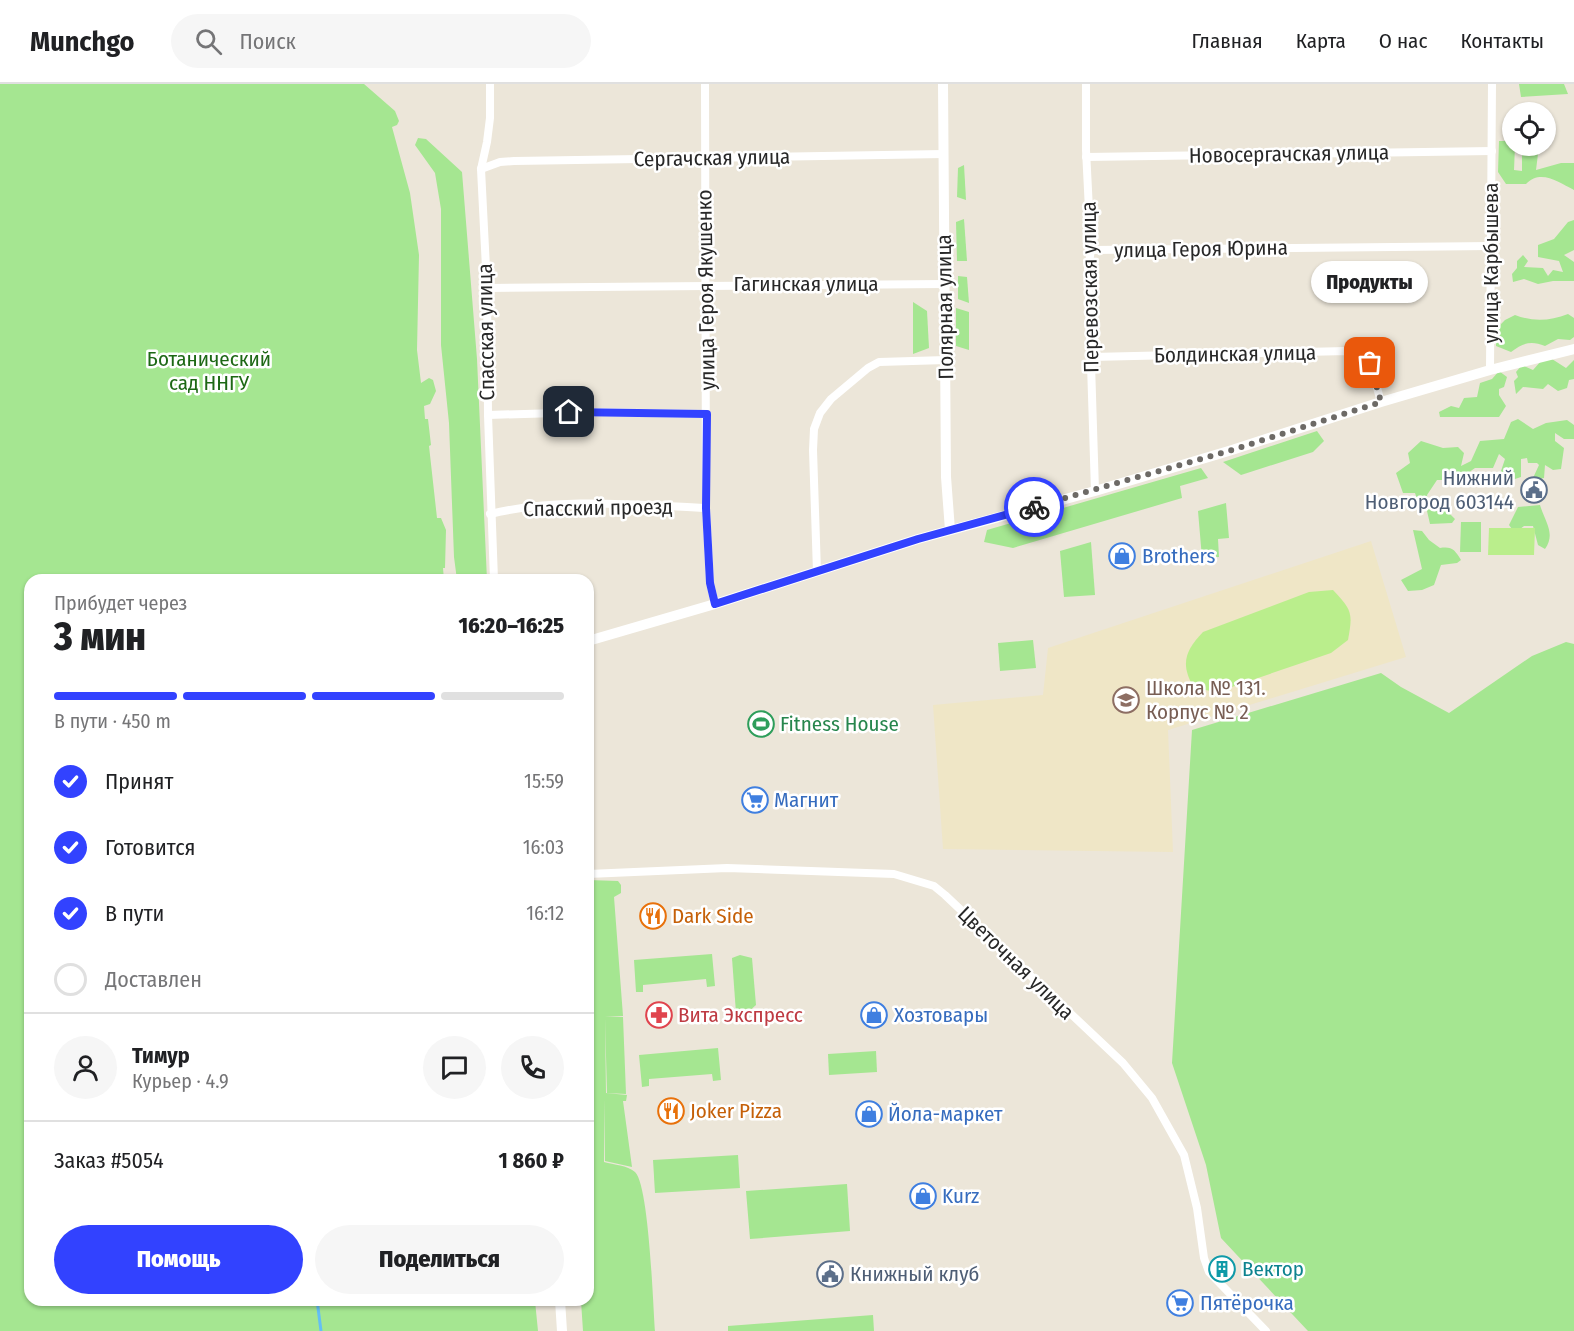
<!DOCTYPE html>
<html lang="ru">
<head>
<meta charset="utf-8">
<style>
	body { margin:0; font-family:"Fira Sans Condensed",sans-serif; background:#f6f6f6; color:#202124; height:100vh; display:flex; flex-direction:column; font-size:22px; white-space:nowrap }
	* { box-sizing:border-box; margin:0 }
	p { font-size:20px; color:#757577 }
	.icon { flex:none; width:33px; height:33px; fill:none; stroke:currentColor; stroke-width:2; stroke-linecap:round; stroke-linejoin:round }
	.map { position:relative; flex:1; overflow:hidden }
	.sheet { position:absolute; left:24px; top:490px; width:570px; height:732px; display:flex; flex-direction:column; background:#fff; border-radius:18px; box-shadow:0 2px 4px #0004 }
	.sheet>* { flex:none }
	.controls { position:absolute; left:1502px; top:18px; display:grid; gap:12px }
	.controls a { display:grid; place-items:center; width:54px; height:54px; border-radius:50%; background:#fff; box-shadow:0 2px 4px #0004; font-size:30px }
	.pin { position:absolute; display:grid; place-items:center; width:51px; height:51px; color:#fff; margin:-26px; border-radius:12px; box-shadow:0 3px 9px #0006 }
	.courier { position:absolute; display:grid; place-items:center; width:60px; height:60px; margin:-30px; border:4px solid #3242ff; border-radius:50%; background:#fff; color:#222; box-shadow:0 2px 8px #0007 }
	.bubble { position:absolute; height:42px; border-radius:21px; background:#fff; box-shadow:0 2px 4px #0004; font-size:20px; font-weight:800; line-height:42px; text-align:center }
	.headline em { font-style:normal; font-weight:800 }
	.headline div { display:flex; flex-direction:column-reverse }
	.headline { display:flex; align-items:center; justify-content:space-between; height:102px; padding:0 30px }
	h1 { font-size:39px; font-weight:800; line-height:45px }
	.bar { display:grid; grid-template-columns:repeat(4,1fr); gap:9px 6px; align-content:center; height:72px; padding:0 30px }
	.bar i { height:8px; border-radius:4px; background:#e0e0e0 }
	.bar .active { background:#3242ff }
	.bar p { grid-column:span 4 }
	.line { display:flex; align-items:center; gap:15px; padding:0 30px; border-top:2px solid #e0e0e0 }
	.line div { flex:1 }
	.round { display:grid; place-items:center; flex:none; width:63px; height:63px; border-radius:32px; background:#f6f6f6 }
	ol { padding:0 30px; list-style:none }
	li { display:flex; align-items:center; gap:18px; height:66px }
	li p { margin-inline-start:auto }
	li .icon { padding:6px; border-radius:50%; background:#3242ff; color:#fff; stroke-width:4 }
	li:last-child { color:#757577 }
	li i { width:33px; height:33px; border:3px solid #e0e0e0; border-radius:50% }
	.primary-button { display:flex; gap:12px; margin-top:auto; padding:12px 30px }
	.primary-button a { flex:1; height:69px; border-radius:36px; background:#3242ff; color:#fff; font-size:24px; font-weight:800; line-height:69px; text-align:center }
	.primary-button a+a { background:#f6f6f6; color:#202124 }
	header { display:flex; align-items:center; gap:36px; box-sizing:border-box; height:84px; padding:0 30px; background:#fff; border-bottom:2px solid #e0e0e0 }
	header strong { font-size:28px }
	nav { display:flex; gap:33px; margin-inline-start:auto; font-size:21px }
	.search { width:420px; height:54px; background:#f6f6f6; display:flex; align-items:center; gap:15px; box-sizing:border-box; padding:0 21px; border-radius:33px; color:#757577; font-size:22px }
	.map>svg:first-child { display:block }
</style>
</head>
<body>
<header>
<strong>Munchgo</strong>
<div class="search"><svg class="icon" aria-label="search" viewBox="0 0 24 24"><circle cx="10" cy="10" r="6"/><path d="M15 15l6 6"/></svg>Поиск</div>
<nav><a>Главная</a><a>Карта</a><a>О нас</a><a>Контакты</a></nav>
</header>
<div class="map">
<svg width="1574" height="1247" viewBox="0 0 1574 1247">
	<rect width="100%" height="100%" fill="#ece6d9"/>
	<polygon fill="#efe6c6" points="1371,457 1406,573 1168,646 1173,768 943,765 933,621 1043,611 1048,564"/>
	<g fill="#a5e691">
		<polygon points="0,0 364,0 395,27 399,37 397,41 392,43 410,109 419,171 417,266 421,299 429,294 433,296 436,307 430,320 424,322 425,335 428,335 431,361 429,362 437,434 441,434 446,446 445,484 443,484 444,496 30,496 30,1216 535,1217 538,1247 0,1247"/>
		<polygon points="1519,0 1564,0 1568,10 1521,13"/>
		<polygon points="418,54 426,55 462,88 477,275 487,496 457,496 454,473 449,339 441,261 441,125 435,89 415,61"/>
		<path d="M1499,57H1512V62H1515L1514,86L1522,87V66L1524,62H1539L1536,86L1561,79H1574V106C1558,98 1541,85 1526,100H1506L1498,88Z"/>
		<polygon points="964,81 966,116 957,113 958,84"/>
		<polygon points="964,135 967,177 957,177 956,138"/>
		<polygon points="1574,136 1574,166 1564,171 1574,178 1574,197 1553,197 1538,200 1524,195 1513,198 1512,190 1517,184 1517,177 1523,171 1528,177 1524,183 1543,184 1548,192 1553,186 1563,188 1559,177 1538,173 1538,161 1554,155 1568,138"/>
		<polygon points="958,192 967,193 969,219 958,215"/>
		<polygon points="913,218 927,227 929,264 913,270"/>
		<polygon points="956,224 969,228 969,266 956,262"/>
		<path d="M1568,230L1574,234V253L1570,256L1558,255L1545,262C1531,256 1523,259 1511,268L1496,262V245L1505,236L1515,231C1533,238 1550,237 1568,230Z"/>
		<polygon points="1552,275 1566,284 1574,276 1574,295 1569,296 1567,304 1558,307 1548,300 1543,305 1523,303 1516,310 1514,297 1518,293 1516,288 1522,281 1533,286 1541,277"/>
		<polygon points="1499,287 1507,293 1504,303 1499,305 1499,311 1506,322 1499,333 1440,333 1439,328 1451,322 1459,324 1464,314 1477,313 1480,299 1492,295"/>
		<polygon points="1518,335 1533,345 1546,339 1567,336 1574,341 1574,355 1564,355 1555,349 1555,357 1564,364 1561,385 1553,386 1545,381 1544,394 1535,396 1533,394 1539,381 1537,379 1528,379 1527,374 1521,375 1521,393 1512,396 1499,393 1505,375 1499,370 1493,384 1475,384 1458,396 1437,396 1427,411 1429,420 1446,426 1455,435 1452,439 1430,440 1427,427 1419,421 1415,409 1403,409 1396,389 1410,379 1408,369 1421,357 1443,364 1458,363 1464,369 1461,382 1471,377 1480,357 1504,355 1511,338"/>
		<polygon points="1317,347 1324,357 1313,368 1241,391 1223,378"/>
		<polygon points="1201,384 1208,394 1180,402 1182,414 1013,464 984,458 987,446"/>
		<polygon points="1226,419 1229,454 1218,455 1219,473 1202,474 1198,427"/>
		<path d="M1540,421C1545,438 1556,449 1545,465L1538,461L1533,442H1524L1515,449L1509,441L1518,423Z"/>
		<polygon points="1461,438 1481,438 1481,468 1460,468"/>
		<path d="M1413,446L1422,447L1429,456L1440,464C1452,462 1455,466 1461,476L1457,479L1441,481L1434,501L1422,506L1408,507L1401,496L1422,485Z"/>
		<polygon points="1091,458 1095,511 1064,513 1060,467"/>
		<polygon points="1033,556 1036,584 1000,587 998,559"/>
		<polygon points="1566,558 1574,560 1574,1247 1308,1247 1221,1154 1206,1081 1172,979 1192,646 1381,589 1401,603 1449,629 1532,572"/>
		<path d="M588,796L618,797L621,801V809L614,813L623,932L605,933H623L626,1010L607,1009L605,934L606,1009L627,1011L626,1017H623L632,1083L605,1077V1015L604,1078C614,1081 627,1081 635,1088C649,1101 653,1221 655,1247H583L581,1217L588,1216Z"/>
		<polygon points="712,870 715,902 707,903 706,895 643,901 643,908 636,908 634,876"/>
		<polygon points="740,871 752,874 756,921 747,929 736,929 732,874"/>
		<polygon points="718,964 721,996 713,997 712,990 649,995 649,1002 642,1003 639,971"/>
		<polygon points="876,967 877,988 829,991 828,970"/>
		<polygon points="738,1071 740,1104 655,1109 653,1076"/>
		<polygon points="847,1100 850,1147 750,1155 746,1107"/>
		<polygon points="873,1231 874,1247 728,1247 728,1242"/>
	</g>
	<g fill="#baee8c">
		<polygon points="1489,444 1535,444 1534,471 1488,471"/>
		<path d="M1333,506C1352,526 1353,529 1348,556L1331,569L1217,608L1194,604C1180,580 1185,567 1203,548L1309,508Z"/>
	</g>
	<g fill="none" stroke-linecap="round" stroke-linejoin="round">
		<polyline stroke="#64bff5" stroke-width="3" points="317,1216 321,1247"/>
		<g stroke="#fff" stroke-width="8">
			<polyline points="490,0 490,34 487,58 481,85 487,204 488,331 494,496"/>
			<polyline points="705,0 706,424 710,499 715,520"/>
			<polyline points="1086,0 1086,66 1091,166 1088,185 1095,407"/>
			<polyline points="1086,73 1492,67"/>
			<polyline points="481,85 500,78 514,77 944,70"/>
			<polyline points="1091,166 1492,162"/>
			<polyline points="487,204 944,200"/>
			<polyline points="1092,273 1347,267 1370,279 1381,318"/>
			<polyline points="1490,286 1492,0"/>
			<polyline points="488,331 590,328 707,330"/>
			<path d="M490,430C560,413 635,421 706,424"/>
			<polyline points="817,488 813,366 814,345 820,329 831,315 868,284 879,278 946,276"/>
			<polyline points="588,790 727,784 894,790 934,802 945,811 1123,979 1152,1014 1184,1071 1197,1124 1204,1174 1209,1188 1266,1247"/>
		</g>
		<g stroke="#fff" stroke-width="10">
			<polyline points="943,0 946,393 950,446"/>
			<polyline points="588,557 715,520 918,455 1095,407 1232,366 1381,318 1490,286 1574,265"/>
			<polyline points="560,1216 562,1247"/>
		</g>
	</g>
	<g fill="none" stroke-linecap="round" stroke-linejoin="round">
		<polyline stroke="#6d6a66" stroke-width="6" stroke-dasharray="0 10.8" points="1034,423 1232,366 1381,318 1370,279"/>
		<polyline stroke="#3242ff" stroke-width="8" points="569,328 707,330 706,424 710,499 715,520 918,455 1034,423"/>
	</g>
	<defs>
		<g id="civic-ring" transform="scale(1.35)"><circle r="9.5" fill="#fff" stroke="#5c6f8a" stroke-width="1.5"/><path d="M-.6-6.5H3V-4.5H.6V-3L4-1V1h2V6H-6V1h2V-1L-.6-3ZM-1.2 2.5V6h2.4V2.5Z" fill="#5c6f8a"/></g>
		<g id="shop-ring" transform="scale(1.35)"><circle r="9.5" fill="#fff" stroke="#3f7fe0" stroke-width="1.5"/><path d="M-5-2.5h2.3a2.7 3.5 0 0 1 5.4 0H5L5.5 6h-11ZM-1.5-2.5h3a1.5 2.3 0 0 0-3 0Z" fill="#3f7fe0"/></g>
		<g id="school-ring" transform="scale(1.35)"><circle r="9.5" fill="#fff" stroke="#8d6e63" stroke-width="1.5"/><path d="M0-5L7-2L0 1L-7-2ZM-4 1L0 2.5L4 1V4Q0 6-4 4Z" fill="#8d6e63"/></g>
		<g id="stadium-ring" transform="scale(1.35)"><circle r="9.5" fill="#fff" stroke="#2e9e5b" stroke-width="1.5"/><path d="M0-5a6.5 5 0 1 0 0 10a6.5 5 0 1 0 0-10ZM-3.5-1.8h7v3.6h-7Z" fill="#2e9e5b"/></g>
		<g id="supermarket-ring" transform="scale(1.35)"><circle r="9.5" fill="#fff" stroke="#3f7fe0" stroke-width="1.5"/><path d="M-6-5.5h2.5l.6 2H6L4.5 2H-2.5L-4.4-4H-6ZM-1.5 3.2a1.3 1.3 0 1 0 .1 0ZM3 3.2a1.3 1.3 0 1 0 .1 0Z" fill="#3f7fe0"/></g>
		<g id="restaurant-ring" transform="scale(1.35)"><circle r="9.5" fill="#fff" stroke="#e8710a" stroke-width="1.5"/><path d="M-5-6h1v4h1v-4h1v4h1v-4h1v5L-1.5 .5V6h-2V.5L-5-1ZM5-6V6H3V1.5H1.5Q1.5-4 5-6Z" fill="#e8710a"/></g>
		<g id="pharmacy-ring" transform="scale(1.35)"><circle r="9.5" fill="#fff" stroke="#e0444e" stroke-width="1.5"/><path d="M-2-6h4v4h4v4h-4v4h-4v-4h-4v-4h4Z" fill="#e0444e"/></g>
		<g id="building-ring" transform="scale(1.35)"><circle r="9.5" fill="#fff" stroke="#0f9aa8" stroke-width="1.5"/><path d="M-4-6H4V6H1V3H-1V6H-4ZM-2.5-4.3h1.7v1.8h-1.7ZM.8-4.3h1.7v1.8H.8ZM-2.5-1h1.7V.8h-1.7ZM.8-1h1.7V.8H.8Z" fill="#0f9aa8"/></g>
	</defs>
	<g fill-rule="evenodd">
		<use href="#civic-ring" x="1534" y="406"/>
		<use href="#shop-ring" x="1122" y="472"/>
		<use href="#school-ring" x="1126" y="616"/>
		<use href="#stadium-ring" x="761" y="640"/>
		<use href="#supermarket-ring" x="755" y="716"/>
		<use href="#restaurant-ring" x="653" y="832"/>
		<use href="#pharmacy-ring" x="659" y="931"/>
		<use href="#shop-ring" x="874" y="931"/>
		<use href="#restaurant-ring" x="671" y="1027"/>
		<use href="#shop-ring" x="869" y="1030"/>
		<use href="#shop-ring" x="923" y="1112"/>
		<use href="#building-ring" x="1222" y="1185"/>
		<use href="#civic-ring" x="830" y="1190"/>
		<use href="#supermarket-ring" x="1180" y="1219"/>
	</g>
	<g text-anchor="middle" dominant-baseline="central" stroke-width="5" stroke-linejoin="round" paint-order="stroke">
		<g font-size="21" fill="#282828" stroke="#fff">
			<text transform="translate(1289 70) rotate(-1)">Новосергачская улица</text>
			<text transform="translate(712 74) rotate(-1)">Сергачская улица</text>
			<text transform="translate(1201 165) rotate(-1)">улица Героя Юрина</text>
			<text transform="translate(1491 179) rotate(-90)">улица Карбышева</text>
			<text x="806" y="200">Гагинская улица</text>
			<text transform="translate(1090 203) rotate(-91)">Перевозская улица</text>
			<text transform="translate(706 206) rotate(-91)">улица Героя Якушенко</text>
			<text transform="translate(945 223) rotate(-91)">Полярная улица</text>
			<text transform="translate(486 248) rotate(-91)">Спасская улица</text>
			<text transform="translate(1235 270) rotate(-1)">Болдинская улица</text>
			<text transform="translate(598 424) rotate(-1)">Спасский проезд</text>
			<text transform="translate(1016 879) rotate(44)">Цветочная улица</text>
		</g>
		<g font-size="21" fill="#1d6815" stroke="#fff">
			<text x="209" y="275">Ботанический<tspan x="209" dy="24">сад ННГУ</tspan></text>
		</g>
		<g font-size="21" fill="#4e5e75" stroke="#fff" text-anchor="end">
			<text x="1514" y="394">Нижний<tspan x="1514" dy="24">Новгород 603144</tspan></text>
			<text x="850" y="1190" text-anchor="start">Книжный клуб</text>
		</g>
		<g font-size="21" fill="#366cbe" stroke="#fff" text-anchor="start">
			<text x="1142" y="472">Brothers</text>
			<text x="774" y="716">Магнит</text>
			<text x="894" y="931">Хозтовары</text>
			<text x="888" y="1030">Йола-маркет</text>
			<text x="942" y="1112">Kurz</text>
			<text x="1200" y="1219">Пятёрочка</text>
		</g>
		<g font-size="21" fill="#785e54" stroke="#fff" text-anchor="start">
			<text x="1146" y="604">Школа № 131.<tspan x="1146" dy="24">Корпус № 2</tspan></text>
		</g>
		<g font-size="21" fill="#27864d" stroke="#fff" text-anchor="start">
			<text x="780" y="640">Fitness House</text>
		</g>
		<g font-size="21" fill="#c56008" stroke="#fff" text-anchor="start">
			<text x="672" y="832">Dark Side</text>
			<text x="690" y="1027">Joker Pizza</text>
		</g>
		<g font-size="21" fill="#be3a42" stroke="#fff" text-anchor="start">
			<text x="678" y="931">Вита Экспресс</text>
		</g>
		<g font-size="21" fill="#0d838f" stroke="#fff" text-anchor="start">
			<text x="1242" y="1185">Вектор</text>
		</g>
	</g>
</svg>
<div class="controls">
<a><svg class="icon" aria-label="locate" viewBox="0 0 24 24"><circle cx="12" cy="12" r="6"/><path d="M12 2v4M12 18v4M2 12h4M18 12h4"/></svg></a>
</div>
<div class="pin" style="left:1370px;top:279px;background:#ea580c"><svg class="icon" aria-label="bag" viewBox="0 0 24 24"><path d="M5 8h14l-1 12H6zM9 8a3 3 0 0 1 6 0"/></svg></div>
<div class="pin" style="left:569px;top:328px;background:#1f2937"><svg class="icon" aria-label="home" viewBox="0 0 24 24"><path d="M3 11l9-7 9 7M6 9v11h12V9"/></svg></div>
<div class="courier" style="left:1034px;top:423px"><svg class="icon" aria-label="bike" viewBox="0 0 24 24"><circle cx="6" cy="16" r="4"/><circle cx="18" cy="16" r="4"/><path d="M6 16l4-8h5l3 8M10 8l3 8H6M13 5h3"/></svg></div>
<div class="bubble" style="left:1311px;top:177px;width:117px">Продукты</div>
<section class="sheet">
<div class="headline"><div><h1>3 мин</h1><p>Прибудет через</p></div><em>16:20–16:25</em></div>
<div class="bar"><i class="active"></i><i class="active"></i><i class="active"></i><i></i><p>В пути · 450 m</p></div>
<ol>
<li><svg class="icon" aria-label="check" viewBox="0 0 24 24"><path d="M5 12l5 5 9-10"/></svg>Принят<p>15:59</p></li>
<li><svg class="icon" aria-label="check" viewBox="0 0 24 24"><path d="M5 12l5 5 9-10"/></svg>Готовится<p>16:03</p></li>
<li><svg class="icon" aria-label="check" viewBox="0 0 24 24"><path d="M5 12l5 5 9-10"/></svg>В пути<p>16:12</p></li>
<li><i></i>Доставлен</li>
</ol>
<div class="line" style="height:108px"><a class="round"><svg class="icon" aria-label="person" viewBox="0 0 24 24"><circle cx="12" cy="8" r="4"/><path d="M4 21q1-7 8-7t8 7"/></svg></a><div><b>Тимур</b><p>Курьер · 4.9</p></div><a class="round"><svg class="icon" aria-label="chat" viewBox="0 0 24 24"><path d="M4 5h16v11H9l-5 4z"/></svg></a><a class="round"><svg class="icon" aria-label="phone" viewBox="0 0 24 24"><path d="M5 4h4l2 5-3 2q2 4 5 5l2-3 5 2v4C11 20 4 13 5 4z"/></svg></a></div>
<div class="line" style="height:78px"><div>Заказ #5054</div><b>1 860 ₽</b></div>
<div class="primary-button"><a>Помощь</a><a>Поделиться</a></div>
</section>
</div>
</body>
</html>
